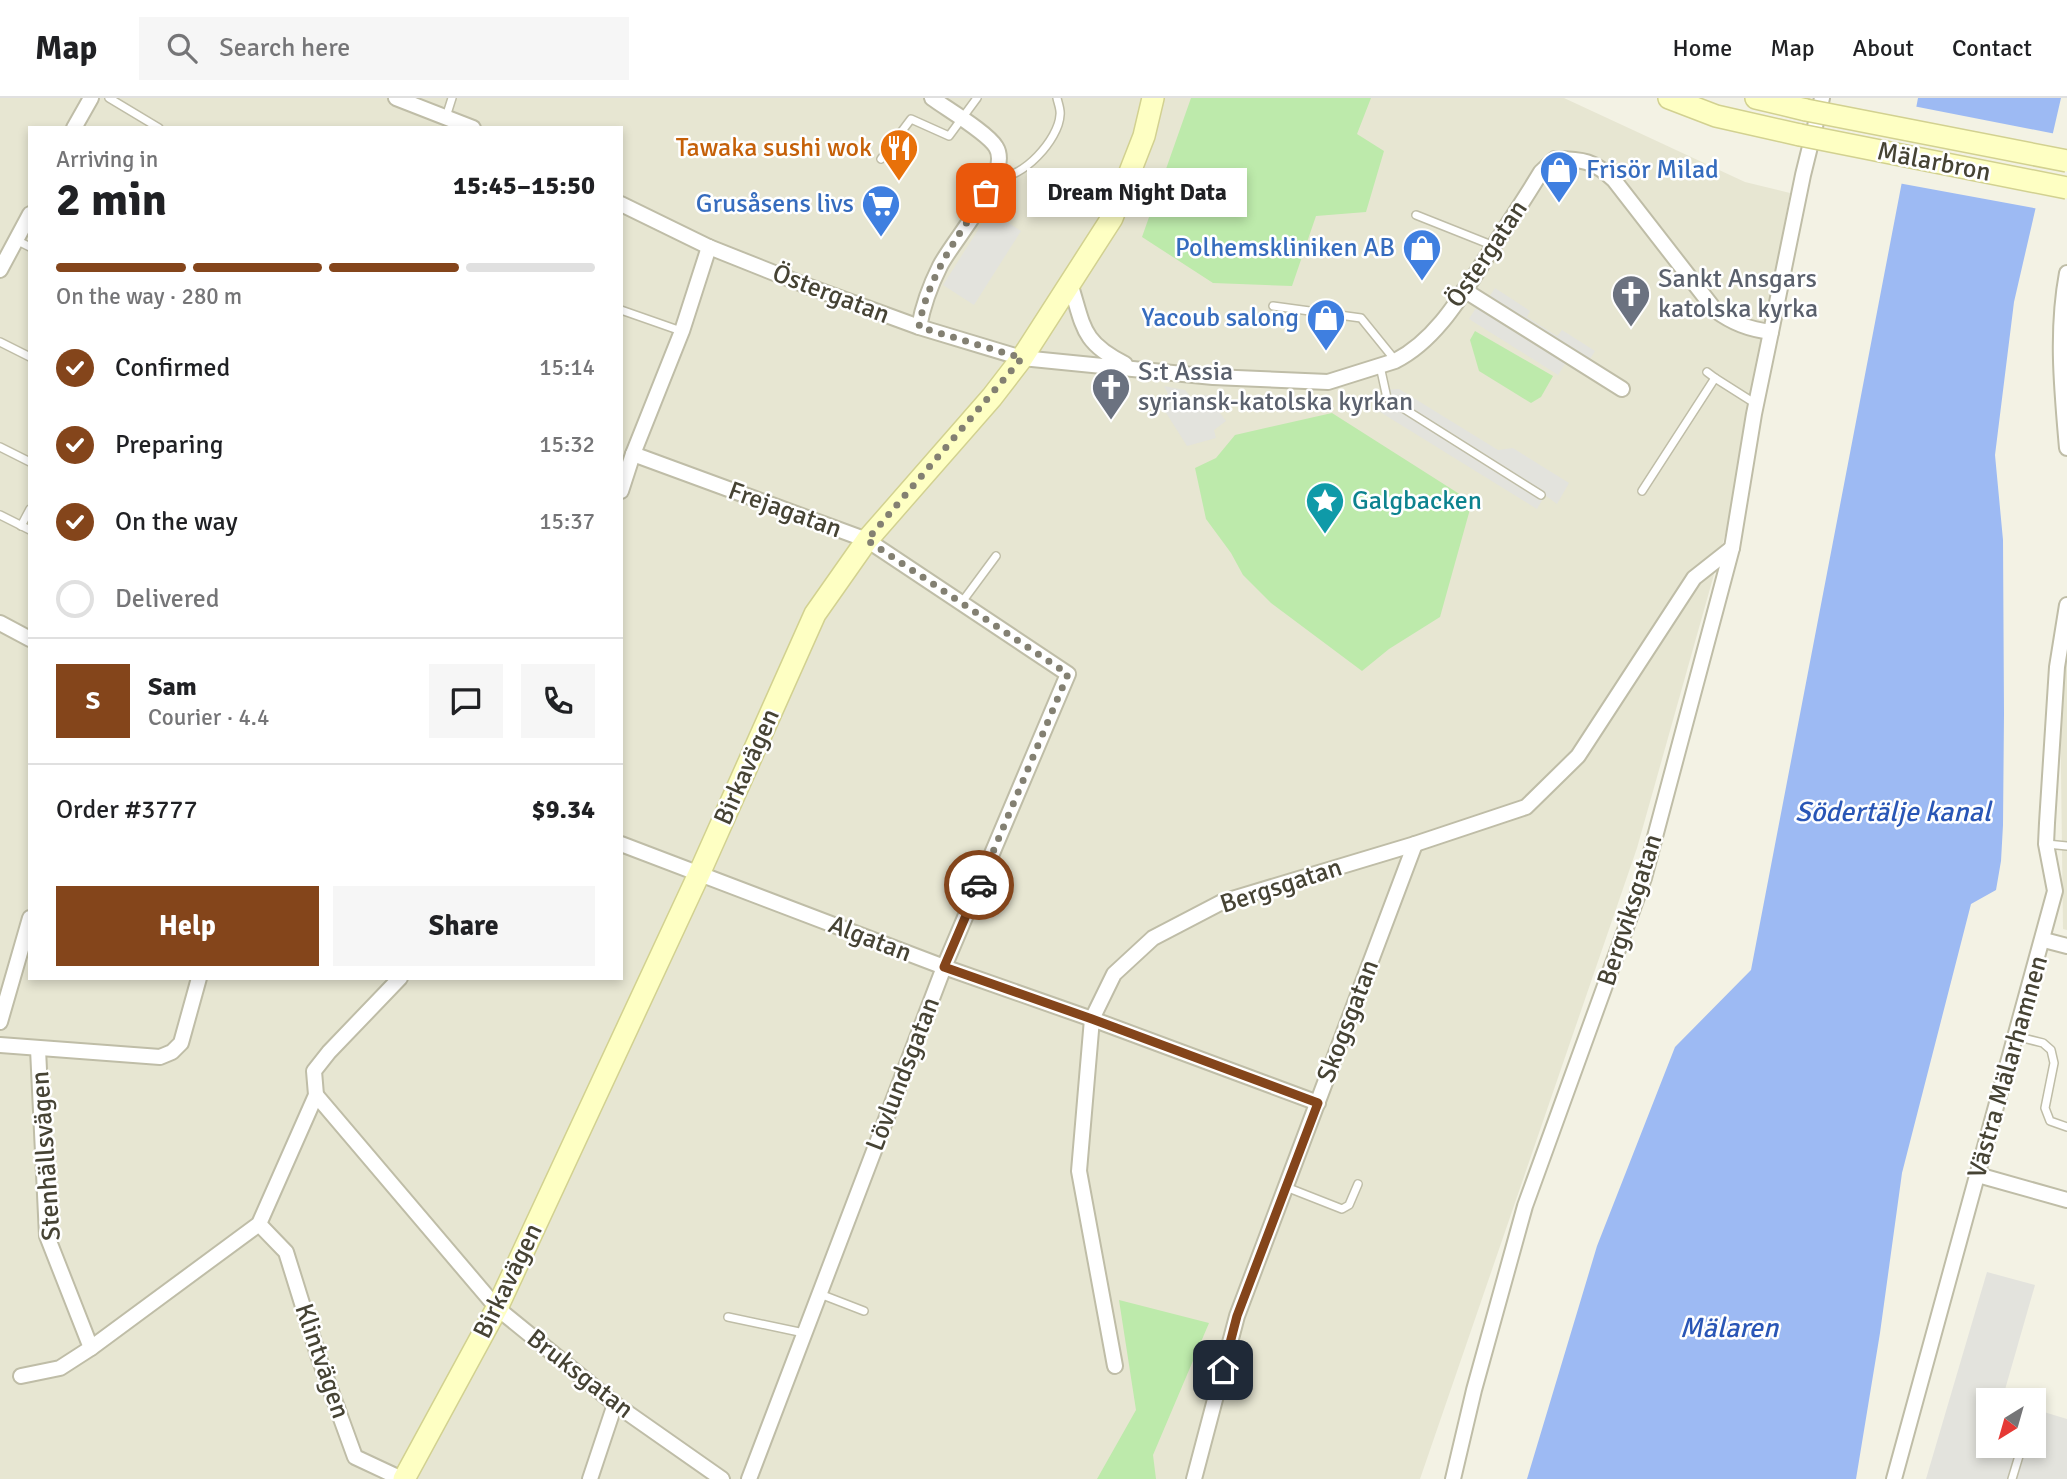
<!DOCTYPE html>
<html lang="en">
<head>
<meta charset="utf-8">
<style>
	body { margin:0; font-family:Signika,sans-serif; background:#f6f6f6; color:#202124; height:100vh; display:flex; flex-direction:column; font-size:26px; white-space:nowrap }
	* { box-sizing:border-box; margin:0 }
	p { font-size:23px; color:#757577 }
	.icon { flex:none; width:38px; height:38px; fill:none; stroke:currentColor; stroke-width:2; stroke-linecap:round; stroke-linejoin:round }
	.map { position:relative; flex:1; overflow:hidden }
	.side { position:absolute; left:28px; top:28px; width:595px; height:854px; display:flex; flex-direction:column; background:#fff; border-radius:0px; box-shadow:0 4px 10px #0003 }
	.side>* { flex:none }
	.needle { width:46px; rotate:217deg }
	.tools { position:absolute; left:1976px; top:1290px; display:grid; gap:14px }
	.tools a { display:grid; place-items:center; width:70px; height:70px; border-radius:0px; background:#fff; box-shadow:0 4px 10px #0003; font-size:35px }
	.pin { position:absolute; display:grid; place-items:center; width:60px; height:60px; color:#fff; margin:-30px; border-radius:14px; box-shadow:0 4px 10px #0006 }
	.courier { position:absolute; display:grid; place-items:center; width:70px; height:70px; margin:-35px; border:5px solid #84451b; border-radius:50%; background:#fff; color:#222; box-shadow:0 2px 9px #0007 }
	.bubble { position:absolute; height:49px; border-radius:0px; background:#fff; box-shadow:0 4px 10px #0003; font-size:23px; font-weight:800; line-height:49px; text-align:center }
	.overview em { font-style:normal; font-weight:800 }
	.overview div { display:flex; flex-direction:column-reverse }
	.overview { display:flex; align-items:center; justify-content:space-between; height:119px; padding:0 28px }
	h1 { font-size:46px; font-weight:800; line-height:52px }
	.bar { display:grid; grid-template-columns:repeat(4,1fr); gap:10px 7px; align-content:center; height:84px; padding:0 28px }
	.bar i { height:9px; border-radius:5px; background:#e0e0e0 }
	.bar .current { background:#84451b }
	.bar p { grid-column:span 4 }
	.line { display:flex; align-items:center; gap:18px; padding:0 28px; border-top:2px solid #e0e0e0 }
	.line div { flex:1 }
	.round { display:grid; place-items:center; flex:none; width:74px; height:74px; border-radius:0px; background:#f6f6f6 }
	ol { padding:0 28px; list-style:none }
	li { display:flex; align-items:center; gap:21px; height:77px }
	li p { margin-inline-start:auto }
	li .icon { padding:7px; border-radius:50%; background:#84451b; color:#fff; stroke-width:4 }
	li:last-child { color:#757577 }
	li i { width:38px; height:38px; border:4px solid #e0e0e0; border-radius:50% }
	.button { display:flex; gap:14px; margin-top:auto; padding:14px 28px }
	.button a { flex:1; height:80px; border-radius:0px; background:#84451b; color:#fff; font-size:28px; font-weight:800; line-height:80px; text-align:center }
	.button a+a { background:#f6f6f6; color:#202124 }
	header { display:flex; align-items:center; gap:42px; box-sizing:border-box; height:98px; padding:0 35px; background:#fff; border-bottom:2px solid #e0e0e0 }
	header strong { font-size:33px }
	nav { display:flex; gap:38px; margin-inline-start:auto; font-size:24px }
	.search { width:490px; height:63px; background:#f6f6f6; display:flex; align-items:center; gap:18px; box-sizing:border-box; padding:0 24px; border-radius:0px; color:#757577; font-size:26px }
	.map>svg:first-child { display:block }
</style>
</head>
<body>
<header>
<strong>Map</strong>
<div class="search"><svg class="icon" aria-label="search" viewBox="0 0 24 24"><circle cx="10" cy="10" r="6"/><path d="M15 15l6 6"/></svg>Search here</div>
<nav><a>Home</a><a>Map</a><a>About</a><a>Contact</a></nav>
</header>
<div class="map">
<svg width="2067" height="1381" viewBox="0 0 2067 1381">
	<rect width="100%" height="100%" fill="#f3f2e4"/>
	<g fill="#e7e6d2" fill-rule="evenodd">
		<path d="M0,0H1564L1745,84L1790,95L1731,416L1637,750L1420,1381H0ZM30,30H621V880H30Z"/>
		<polygon points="2067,534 2067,832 2063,831 2060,594"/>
	</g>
	<g fill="#bdeaab">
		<polygon points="1191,0 1371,0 1357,36 1384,53 1366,114 1316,118 1292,188 1213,185 1142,139"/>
		<polygon points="1475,233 1553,278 1541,299 1531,305 1479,273 1470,242"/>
		<polygon points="1332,315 1472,404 1440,519 1389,551 1362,573 1271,505 1243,477 1231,455 1206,421 1195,370 1216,360 1235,337"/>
		<polygon points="1119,1202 1209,1225 1153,1357 1156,1381 1097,1381 1136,1312"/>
	</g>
	<g fill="#e3e3dd">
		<polygon points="990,113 1021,133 974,207 943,187"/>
		<polygon points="1495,190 1530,213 1527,219 1557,238 1562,232 1595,253 1581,276 1565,266 1558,277 1469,221 1484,197 1489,199"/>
		<polygon points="1164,288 1185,292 1195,304 1206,296 1226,323 1214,332 1216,340 1187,348 1158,302 1168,296"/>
		<polygon points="1399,291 1498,352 1513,350 1569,385 1557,406 1545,397 1537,411 1372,309 1384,292"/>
		<polygon points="1987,1174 2035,1187 2002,1302 1988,1302 1988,1348 2034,1348 2034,1311 2067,1321 2067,1381 1926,1381"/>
	</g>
	<polygon fill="#9dbaf3" points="1918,0 2061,0 2014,204 1995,357 2003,442 2004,616 2003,727 2001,763 1996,792 1971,806 1902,1075 1880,1235 1856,1381 1527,1381 1597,1148 1675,949 1751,872"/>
	<polygon fill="#f3f2e4" points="1913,8 2056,36 2039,111 1898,85"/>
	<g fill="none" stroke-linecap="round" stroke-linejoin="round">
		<g stroke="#bfbda7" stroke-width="10">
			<g id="lane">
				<polyline points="109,0 159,30"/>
				<polyline points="446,19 452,0"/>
				<polyline points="881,61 911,21 949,38 977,0"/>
				<path d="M997,79C1022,82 1059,41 1060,17C1061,12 1058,5 1057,0"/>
				<polyline points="1416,117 1494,148"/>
				<polyline points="16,142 30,149"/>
				<polyline points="1273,208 1361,220 1395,262"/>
				<polyline points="621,212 681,233"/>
				<polyline points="0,244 30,259"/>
				<polyline points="1380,268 1387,300 1541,397"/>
				<polyline points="1707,274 1715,280"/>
				<polyline points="0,349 30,364"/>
				<polyline points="1642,393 1715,280 1756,306"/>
				<polyline points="0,417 30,432"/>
				<polyline points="21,428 30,411"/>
				<polyline points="962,504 996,458"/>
				<polyline points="2047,746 2067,748"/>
				<polyline points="2015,938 2043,945 2051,952 2054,965 2045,1010 2050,1023 2067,1029"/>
				<polyline points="1286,1089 1342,1111 1349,1107 1358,1086"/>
				<polyline points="820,1196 864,1213"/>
				<polyline points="728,1219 804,1235"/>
				<polyline points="2012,1381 2022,1348"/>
			</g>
		</g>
		<g stroke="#bfbda7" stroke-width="18">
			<g id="street">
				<polyline points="396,0 473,30"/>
				<polyline points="74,30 91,0"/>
				<path d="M621,106L709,149L807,188L919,229L1022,260L1213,279L1328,284L1395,263C1437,242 1463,195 1488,157C1506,129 1524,102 1541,74L1555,61C1583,61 1594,63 1614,82L1715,212C1733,225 1748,231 1771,234"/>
				<polyline points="0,172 30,116"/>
				<path d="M2067,175C2056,234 2062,292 2067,350"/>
				<path d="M1070,185C1084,229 1081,244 1125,266"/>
				<polyline points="1464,192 1622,291"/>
				<path d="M919,229C923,207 930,188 940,168C953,142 1013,76 996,49C988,35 947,11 932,0"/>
				<polyline points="633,356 867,442 1068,576 944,869 749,1381"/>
				<polyline points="621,393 633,356 682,233 709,149"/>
				<polyline points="0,525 30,541"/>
				<polyline points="621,746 944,869 1092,921 1318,1005"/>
				<polyline points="2044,842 2067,848"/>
				<polyline points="0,924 30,820"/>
				<polyline points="0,947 160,959 172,954 181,945 199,880"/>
				<polyline points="316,997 497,1210 615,1306 722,1381"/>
				<polyline points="1978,1077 2067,1102"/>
				<polyline points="259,1126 286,1154 319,1260 355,1359 402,1381"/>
				<polyline points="91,1250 259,1126 316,997 314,973 329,954 400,880"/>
				<polyline points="1115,1268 1079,1073 1092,921 1114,876 1153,840 1222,804 1415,746 1526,709 1578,658 1694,480 1732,450"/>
				<polyline points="21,1278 60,1270 91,1250 47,1138 38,951"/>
				<polyline points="590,1381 615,1306"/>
				<polyline points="1194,1381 1237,1218 1415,746"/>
				<polyline points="1453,1381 1474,1292 1525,1108 1644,780 1719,499 1732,450 1754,316 1771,234 1803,77 1822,0"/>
				<polyline points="1894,1381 2055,793 2046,746 2047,725 2057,569 2067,507"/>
			</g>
		</g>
		<g stroke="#d2d190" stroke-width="24">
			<g id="secondary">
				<polyline points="1669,0 1716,18 1800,37"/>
				<polyline points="1756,0 1806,12"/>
				<polyline points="404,1381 497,1210 699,776 815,516 867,442 992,299 1022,260 1112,120 1144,38 1153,0"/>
			</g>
		</g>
		<use href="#lane" stroke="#fff" stroke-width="7"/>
		<use href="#street" stroke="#fff" stroke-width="14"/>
		<use href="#secondary" stroke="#feffc3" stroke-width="21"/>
		<g stroke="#d2d190" stroke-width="24" stroke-linecap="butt">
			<g id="secondary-bridge">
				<polyline points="1806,12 2067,63"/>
				<polyline points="1800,37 2067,90"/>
			</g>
		</g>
		<use href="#secondary-bridge" stroke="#feffc3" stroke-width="21"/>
	</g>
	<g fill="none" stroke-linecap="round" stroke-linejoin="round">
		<path stroke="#838072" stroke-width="7" stroke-dasharray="0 12.6" d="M979,787L1068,576L867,442L1022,260L919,229C927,179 959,137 986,95"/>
		<polyline stroke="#84451b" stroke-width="9" points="979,787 944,869 1092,921 1318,1005 1237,1218 1223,1272"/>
	</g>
	<defs>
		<g id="restaurant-pin" transform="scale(2.0125)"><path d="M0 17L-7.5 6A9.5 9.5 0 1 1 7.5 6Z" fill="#e8710a" stroke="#fff"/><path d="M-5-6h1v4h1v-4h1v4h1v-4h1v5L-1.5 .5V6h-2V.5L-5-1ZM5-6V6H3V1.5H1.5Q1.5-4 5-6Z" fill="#fff"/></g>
		<g id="shop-pin" transform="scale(2.0125)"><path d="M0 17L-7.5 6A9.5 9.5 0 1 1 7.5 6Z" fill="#3f7fe0" stroke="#fff"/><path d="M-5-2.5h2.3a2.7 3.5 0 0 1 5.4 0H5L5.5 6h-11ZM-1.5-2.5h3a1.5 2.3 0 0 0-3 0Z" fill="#fff"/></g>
		<g id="supermarket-pin" transform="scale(2.0125)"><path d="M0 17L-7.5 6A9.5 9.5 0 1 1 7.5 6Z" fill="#3f7fe0" stroke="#fff"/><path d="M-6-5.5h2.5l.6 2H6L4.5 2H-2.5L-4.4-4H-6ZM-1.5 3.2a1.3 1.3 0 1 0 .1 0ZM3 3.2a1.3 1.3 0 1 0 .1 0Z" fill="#fff"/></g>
		<g id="church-pin" transform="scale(2.0125)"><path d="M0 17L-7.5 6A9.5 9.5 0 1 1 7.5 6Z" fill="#6b7280" stroke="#fff"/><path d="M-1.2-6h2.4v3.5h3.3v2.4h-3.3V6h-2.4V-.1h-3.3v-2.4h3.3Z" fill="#fff"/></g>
		<g id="sight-pin" transform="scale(2.0125)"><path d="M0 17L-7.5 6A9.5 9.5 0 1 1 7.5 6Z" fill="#0f9aa8" stroke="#fff"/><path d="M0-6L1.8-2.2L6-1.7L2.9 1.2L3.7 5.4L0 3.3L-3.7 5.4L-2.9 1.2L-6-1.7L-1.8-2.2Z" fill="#fff"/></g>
	</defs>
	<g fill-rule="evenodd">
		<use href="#restaurant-pin" x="899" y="50"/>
		<use href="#shop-pin" x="1559" y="72"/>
		<use href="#supermarket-pin" x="881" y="106"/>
		<use href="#shop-pin" x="1422" y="150"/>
		<use href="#church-pin" x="1631" y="196"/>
		<use href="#shop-pin" x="1326" y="220"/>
		<use href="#church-pin" x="1111" y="289"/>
		<use href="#sight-pin" x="1325" y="403"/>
	</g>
	<g text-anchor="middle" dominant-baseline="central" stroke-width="5" stroke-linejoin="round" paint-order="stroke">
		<g font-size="26" fill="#c56008" stroke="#fff" text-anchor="end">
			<text x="872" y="50">Tawaka sushi wok</text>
		</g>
		<g font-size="26" fill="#464334" stroke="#fff">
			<text transform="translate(1934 64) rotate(11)">Mälarbron</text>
			<text transform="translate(1487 156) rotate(-56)">Östergatan</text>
			<text transform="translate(831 196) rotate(21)">Östergatan</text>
			<text transform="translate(785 412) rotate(20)">Frejagatan</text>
			<text transform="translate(747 669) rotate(-66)">Birkavägen</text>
			<text transform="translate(1281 788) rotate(-18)">Bergsgatan</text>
			<text transform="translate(1630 812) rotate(-72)">Bergviksgatan</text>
			<text transform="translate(870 841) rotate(21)">Algatan</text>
			<text transform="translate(1348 923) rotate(-69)">Skogsgatan</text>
			<text transform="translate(2008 969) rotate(-74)">Västra Mälarhamnen</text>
			<text transform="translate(903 976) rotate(-69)">Lövlundsgatan</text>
			<text transform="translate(46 1058) rotate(-94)">Stenhällsvägen</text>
			<text transform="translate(508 1183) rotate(-64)">Birkavägen</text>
			<text transform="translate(322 1263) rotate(71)">Klintvägen</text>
			<text transform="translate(580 1276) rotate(38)">Bruksgatan</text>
		</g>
		<g font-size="26" fill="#366cbe" stroke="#fff" text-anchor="end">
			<text x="1586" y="72" text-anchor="start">Frisör Milad</text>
			<text x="854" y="106">Grusåsens livs</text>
			<text x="1395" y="150">Polhemskliniken AB</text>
			<text x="1299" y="220">Yacoub salong</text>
		</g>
		<g font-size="26" fill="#5b616d" stroke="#fff" text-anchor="start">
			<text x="1658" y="181">Sankt Ansgars<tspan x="1658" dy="30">katolska kyrka</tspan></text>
			<text x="1138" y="274">S:t Assia<tspan x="1138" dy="30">syriansk-katolska kyrkan</tspan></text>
		</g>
		<g font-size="26" fill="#0d838f" stroke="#fff" text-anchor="start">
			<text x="1352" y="403">Galgbacken</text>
		</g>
		<g font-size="28" font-style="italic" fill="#2956b6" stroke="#fff">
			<text x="1893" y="714">Södertälje kanal</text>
			<text x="1729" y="1230">Mälaren</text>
		</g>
	</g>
</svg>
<div class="tools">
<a><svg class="needle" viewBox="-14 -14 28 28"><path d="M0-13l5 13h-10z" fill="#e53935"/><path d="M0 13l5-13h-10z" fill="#757577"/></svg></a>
</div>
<div class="pin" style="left:986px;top:95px;background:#ea580c"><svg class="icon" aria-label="bag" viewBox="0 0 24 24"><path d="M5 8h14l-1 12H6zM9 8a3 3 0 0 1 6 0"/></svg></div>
<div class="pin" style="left:1223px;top:1272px;background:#1f2937"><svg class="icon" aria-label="home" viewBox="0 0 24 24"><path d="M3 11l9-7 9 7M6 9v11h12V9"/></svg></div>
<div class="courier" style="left:979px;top:787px"><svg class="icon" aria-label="car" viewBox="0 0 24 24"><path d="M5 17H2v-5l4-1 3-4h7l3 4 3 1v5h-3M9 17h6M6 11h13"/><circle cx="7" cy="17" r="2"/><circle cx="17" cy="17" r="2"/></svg></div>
<div class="bubble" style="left:1027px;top:70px;width:220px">Dream Night Data</div>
<section class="side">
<div class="overview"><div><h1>2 min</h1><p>Arriving in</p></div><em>15:45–15:50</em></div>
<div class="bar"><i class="current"></i><i class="current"></i><i class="current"></i><i></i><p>On the way · 280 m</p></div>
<ol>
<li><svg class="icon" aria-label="check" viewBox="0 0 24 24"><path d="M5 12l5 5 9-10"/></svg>Confirmed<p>15:14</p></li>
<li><svg class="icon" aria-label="check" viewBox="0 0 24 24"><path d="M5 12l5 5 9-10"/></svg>Preparing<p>15:32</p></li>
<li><svg class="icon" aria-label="check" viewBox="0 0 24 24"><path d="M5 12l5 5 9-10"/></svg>On the way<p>15:37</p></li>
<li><i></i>Delivered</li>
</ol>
<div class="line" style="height:126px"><b class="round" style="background:#84451b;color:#fff">S</b><div><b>Sam</b><p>Courier · 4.4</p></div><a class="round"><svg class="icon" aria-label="chat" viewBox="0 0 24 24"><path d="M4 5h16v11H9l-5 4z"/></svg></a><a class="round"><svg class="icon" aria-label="phone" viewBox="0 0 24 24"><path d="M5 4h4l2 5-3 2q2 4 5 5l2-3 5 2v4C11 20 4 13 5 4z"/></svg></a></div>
<div class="line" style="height:91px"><div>Order #3777</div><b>$9.34</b></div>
<div class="button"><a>Help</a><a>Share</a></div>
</section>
</div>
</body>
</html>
